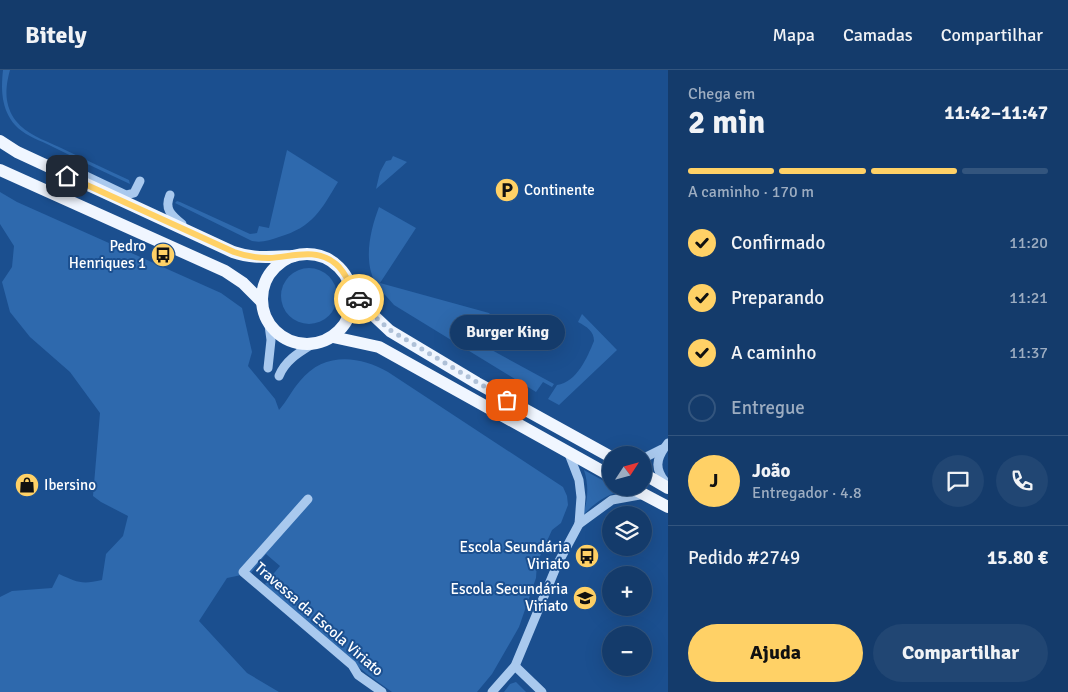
<!DOCTYPE html>
<html lang="pt">
<head>
<meta charset="utf-8">
<style>
	body { margin:0; font-family:Signika,sans-serif; background:#214673; color:#f1f3f6; height:100vh; display:flex; flex-direction:column; font-size:19px; white-space:nowrap }
	* { box-sizing:border-box; margin:0 }
	p { font-size:16px; color:#9dadc1 }
	.icon { flex:none; width:28px; height:28px; fill:none; stroke:currentColor; stroke-width:2; stroke-linecap:round; stroke-linejoin:round }
	.map { position:relative; flex:1; overflow:hidden }
	.drawer { display:flex; flex-direction:column; background:#143b6b; width:400px }
	.drawer>* { flex:none }
	.needle { width:32px; rotate:54deg }
	.fabs { position:absolute; left:602px; top:376px; display:grid; gap:10px }
	.fabs a { display:grid; place-items:center; width:50px; height:50px; border-radius:50%; background:#143b6b; box-shadow:0 5px 20px #0002,0 0 0 1px #33557e; font-size:25px }
	.pin { position:absolute; display:grid; place-items:center; width:42px; height:42px; color:#fff; margin:-21px; border-radius:10px; box-shadow:0 2px 8px #0006 }
	.courier { position:absolute; display:grid; place-items:center; width:50px; height:50px; margin:-25px; border:4px solid #ffd166; border-radius:50%; background:#fff; color:#222; box-shadow:0 1px 6px #0007 }
	.bubble { position:absolute; height:35px; border-radius:18px; background:#143b6b; box-shadow:0 5px 20px #0002,0 0 0 1px #33557e; font-size:16px; font-weight:700; line-height:35px; text-align:center }
	.summary em { font-style:normal; font-weight:700 }
	.summary div { display:flex; flex-direction:column-reverse }
	.summary { display:flex; align-items:center; justify-content:space-between; height:85px; padding:0 20px }
	h1 { font-size:32px; font-weight:700; line-height:38px }
	.bar { display:grid; grid-template-columns:repeat(4,1fr); gap:8px 5px; align-content:center; height:60px; padding:0 20px }
	.bar i { height:6px; border-radius:4px; background:#33557e }
	.bar .selected { background:#ffd166 }
	.bar p { grid-column:span 4 }
	.line { display:flex; align-items:center; gap:12px; padding:0 20px; border-top:1px solid #33557e }
	.line div { flex:1 }
	.round { display:grid; place-items:center; flex:none; width:52px; height:52px; border-radius:26px; background:#214673 }
	ol { padding:0 20px; list-style:none }
	li { display:flex; align-items:center; gap:15px; height:55px }
	li p { margin-inline-start:auto }
	li .icon { padding:5px; border-radius:50%; background:#ffd166; color:#111; stroke-width:4 }
	li:last-child { color:#9dadc1 }
	li i { width:28px; height:28px; border:2px solid #33557e; border-radius:50% }
	.primary-button { display:flex; gap:10px; margin-top:auto; padding:10px 20px }
	.primary-button a { flex:1; height:58px; border-radius:30px; background:#ffd166; color:#111; font-size:20px; font-weight:700; line-height:58px; text-align:center }
	.primary-button a+a { background:#214673; color:#f1f3f6 }
	header { display:flex; align-items:center; gap:30px; box-sizing:border-box; height:70px; padding:0 25px; background:#143b6b; border-bottom:1px solid #33557e }
	header strong { font-size:24px }
	nav { display:flex; gap:28px; margin-inline-start:auto; font-size:18px }
	main { display:flex; flex:1; min-height:0 }
	.map>svg:first-child { display:block }
</style>
</head>
<body>
<header>
<strong>Bitely</strong>
<nav><a>Mapa</a><a>Camadas</a><a>Compartilhar</a></nav>
</header>
<main>
<div class="map">
<svg width="668" height="622" viewBox="0 0 668 622">
	<rect width="100%" height="100%" fill="#1b4f8f"/>
	<g fill="#2e69ad">
		<path d="M3,0H10C5,18 4,35 16,51C26,64 44,70 59,77C82,88 105,99 129,110L130,114C102,101 75,88 47,74C36,69 23,64 15,55C1,39 1,19 3,0Z"/>
		<path d="M287,80L338,112C321,140 313,157 279,167C270,170 262,173 252,171L175,133L177,131L180,132L250,164L257,163L259,156L269,158Z"/>
		<polygon points="393,86 407,92 376,119 380,102 386,91 391,90"/>
		<path d="M0,122L17,132L221,223L242,238L252,282L248,296L275,329L279,340C287,331 292,320 300,311C323,282 359,285 388,302L563,417L567,426L568,435L561,453L552,460L537,493L536,508L519,557L492,604L477,622H392L367,604L276,528L265,514L280,496L266,484L251,503L227,508L199,551L247,603L279,622H0V527L12,521L52,518L59,504C77,512 81,515 102,510L106,484L123,466L128,446L101,432L93,426L100,343L70,302L30,267L10,242L2,212L12,197L14,176L0,154Z"/>
		<path d="M379,137L416,158L380,213L489,243C492,246 490,251 488,255L479,253L476,268L485,270L488,278L554,314L552,317L543,312L536,322L394,235C389,229 383,223 378,217C362,194 370,161 379,137Z"/>
		<circle cx="309" cy="226" r="28"/>
		<path d="M582,244L617,280L559,335L548,329L557,315C577,312 587,288 594,271C594,261 587,257 578,252Z"/>
		<path d="M584,400L611,415V418H616L623,421C606,424 595,433 583,445C588,429 589,416 584,400Z"/>
		<polygon points="516,612 526,622 504,622 510,614"/>
	</g>
	<g fill="none" stroke-linecap="round" stroke-linejoin="round">
		<g stroke="#a9c9ee" stroke-width="9">
			<polyline points="71,105 84,105 126,125 134,123 140,111"/>
			<path d="M170,125C164,139 171,145 182,154"/>
			<polyline points="268,298 271,270 269,255"/>
			<path d="M279,306C285,291 298,283 311,275"/>
			<polyline points="569,384 579,410 581,427 579,454"/>
			<polyline points="644,388 662,379"/>
			<path d="M668,415C654,400 655,389 668,373"/>
			<polyline points="308,429 243,502 352,595 358,605 382,622"/>
			<polyline points="515,596 542,622"/>
			<polyline points="492,622 515,596 557,495 579,454 612,430 645,424"/>
		</g>
		<g stroke="#f0f6ff" stroke-width="12">
			<path d="M0,71L17,82L233,182C253,189 272,187 293,186"/>
			<polyline points="0,100 225,201 243,213 261,231"/>
			<circle cx="307" cy="229" r="45"/>
			<polyline points="351,219 373,245 390,261 477,313 611,387"/>
			<polyline points="333,267 379,277 611,406"/>
			<polyline points="644,404 668,418"/>
			<polyline points="632,418 668,437"/>
		</g>
	</g>
	<g fill="none" stroke-linecap="round" stroke-linejoin="round">
		<polyline stroke="#afc1d8" stroke-width="5" stroke-dasharray="0 9" points="359,229 373,245 390,260 507,330"/>
		<path stroke="#ffd166" stroke-width="6" d="M67,106L234,182C245,186 257,188 269,188C292,187 316,177 336,194C347,203 350,218 359,229"/>
	</g>
	<defs>
		<g id="parking-disc" transform="scale(1.25)"><circle r="9.5" fill="#ffd166" stroke="#1b4f8f"/><path d="M-3.5-5.5H1a3.5 3.5 0 0 1 0 7H-1V5.5H-3.5ZM-1-3.4V-.6H.8a1.4 1.4 0 0 0 0-2.8Z" fill="#111"/></g>
		<g id="bus-disc" transform="scale(1.25)"><circle r="9.5" fill="#ffd166" stroke="#1b4f8f"/><path d="M-5-6H5V4H4V6H2V4H-2V6H-4V4H-5ZM-3.5-4V0h7V-4ZM-3.5 1.2v1.5H-2V1.2ZM2 1.2v1.5H3.5V1.2Z" fill="#111"/></g>
		<g id="shop-disc" transform="scale(1.25)"><circle r="9.5" fill="#ffd166" stroke="#1b4f8f"/><path d="M-5-2.5h2.3a2.7 3.5 0 0 1 5.4 0H5L5.5 6h-11ZM-1.5-2.5h3a1.5 2.3 0 0 0-3 0Z" fill="#111"/></g>
		<g id="school-disc" transform="scale(1.25)"><circle r="9.5" fill="#ffd166" stroke="#1b4f8f"/><path d="M0-5L7-2L0 1L-7-2ZM-4 1L0 2.5L4 1V4Q0 6-4 4Z" fill="#111"/></g>
	</defs>
	<g fill-rule="evenodd">
		<use href="#parking-disc" x="507" y="120"/>
		<use href="#bus-disc" x="163" y="185"/>
		<use href="#shop-disc" x="27" y="415"/>
		<use href="#bus-disc" x="587" y="486"/>
		<use href="#school-disc" x="585" y="528"/>
	</g>
	<g text-anchor="middle" dominant-baseline="central" stroke-width="4" stroke-linejoin="round" paint-order="stroke">
		<g font-size="15" fill="#fff" stroke="#1b4f8f" text-anchor="end">
			<text x="524" y="120" text-anchor="start">Continente</text>
			<text x="146" y="176">Pedro<tspan x="146" dy="17">Henriques 1</tspan></text>
			<text x="44" y="415" text-anchor="start">Ibersino</text>
			<text x="570" y="477">Escola Seundária<tspan x="570" dy="17">Viriato</tspan></text>
			<text x="568" y="519">Escola Secundária<tspan x="568" dy="17">Viriato</tspan></text>
		</g>
		<g font-size="15" fill="#fff" stroke="#1b4f8f">
			<text transform="translate(319 549) rotate(41)">Travessa da Escola Viriato</text>
		</g>
	</g>
</svg>
<div class="fabs">
<a><svg class="needle" viewBox="-14 -14 28 28"><path d="M0-13l5 13h-10z" fill="#e53935"/><path d="M0 13l5-13h-10z" fill="#9dadc1"/></svg></a>
<a><svg class="icon" aria-label="layers" viewBox="0 0 24 24"><path d="M12 4l9 5-9 5-9-5zM3 14l9 5 9-5"/></svg></a>
<a>+</a>
<a>−</a>
</div>
<div class="pin" style="left:507px;top:330px;background:#ea580c"><svg class="icon" aria-label="bag" viewBox="0 0 24 24"><path d="M5 8h14l-1 12H6zM9 8a3 3 0 0 1 6 0"/></svg></div>
<div class="pin" style="left:67px;top:106px;background:#1f2937"><svg class="icon" aria-label="home" viewBox="0 0 24 24"><path d="M3 11l9-7 9 7M6 9v11h12V9"/></svg></div>
<div class="courier" style="left:359px;top:229px"><svg class="icon" aria-label="car" viewBox="0 0 24 24"><path d="M5 17H2v-5l4-1 3-4h7l3 4 3 1v5h-3M9 17h6M6 11h13"/><circle cx="7" cy="17" r="2"/><circle cx="17" cy="17" r="2"/></svg></div>
<div class="bubble" style="left:450px;top:245px;width:115px">Burger King</div>
</div>
<section class="drawer">
<div class="summary"><div><h1>2 min</h1><p>Chega em</p></div><em>11:42–11:47</em></div>
<div class="bar"><i class="selected"></i><i class="selected"></i><i class="selected"></i><i></i><p>A caminho · 170 m</p></div>
<ol>
<li><svg class="icon" aria-label="check" viewBox="0 0 24 24"><path d="M5 12l5 5 9-10"/></svg>Confirmado<p>11:20</p></li>
<li><svg class="icon" aria-label="check" viewBox="0 0 24 24"><path d="M5 12l5 5 9-10"/></svg>Preparando<p>11:21</p></li>
<li><svg class="icon" aria-label="check" viewBox="0 0 24 24"><path d="M5 12l5 5 9-10"/></svg>A caminho<p>11:37</p></li>
<li><i></i>Entregue</li>
</ol>
<div class="line" style="height:90px"><b class="round" style="background:#ffd166;color:#111">J</b><div><b>João</b><p>Entregador · 4.8</p></div><a class="round"><svg class="icon" aria-label="chat" viewBox="0 0 24 24"><path d="M4 5h16v11H9l-5 4z"/></svg></a><a class="round"><svg class="icon" aria-label="phone" viewBox="0 0 24 24"><path d="M5 4h4l2 5-3 2q2 4 5 5l2-3 5 2v4C11 20 4 13 5 4z"/></svg></a></div>
<div class="line" style="height:65px"><div>Pedido #2749</div><b>15.80 €</b></div>
<div class="primary-button"><a>Ajuda</a><a>Compartilhar</a></div>
</section>
</main>
</body>
</html>
